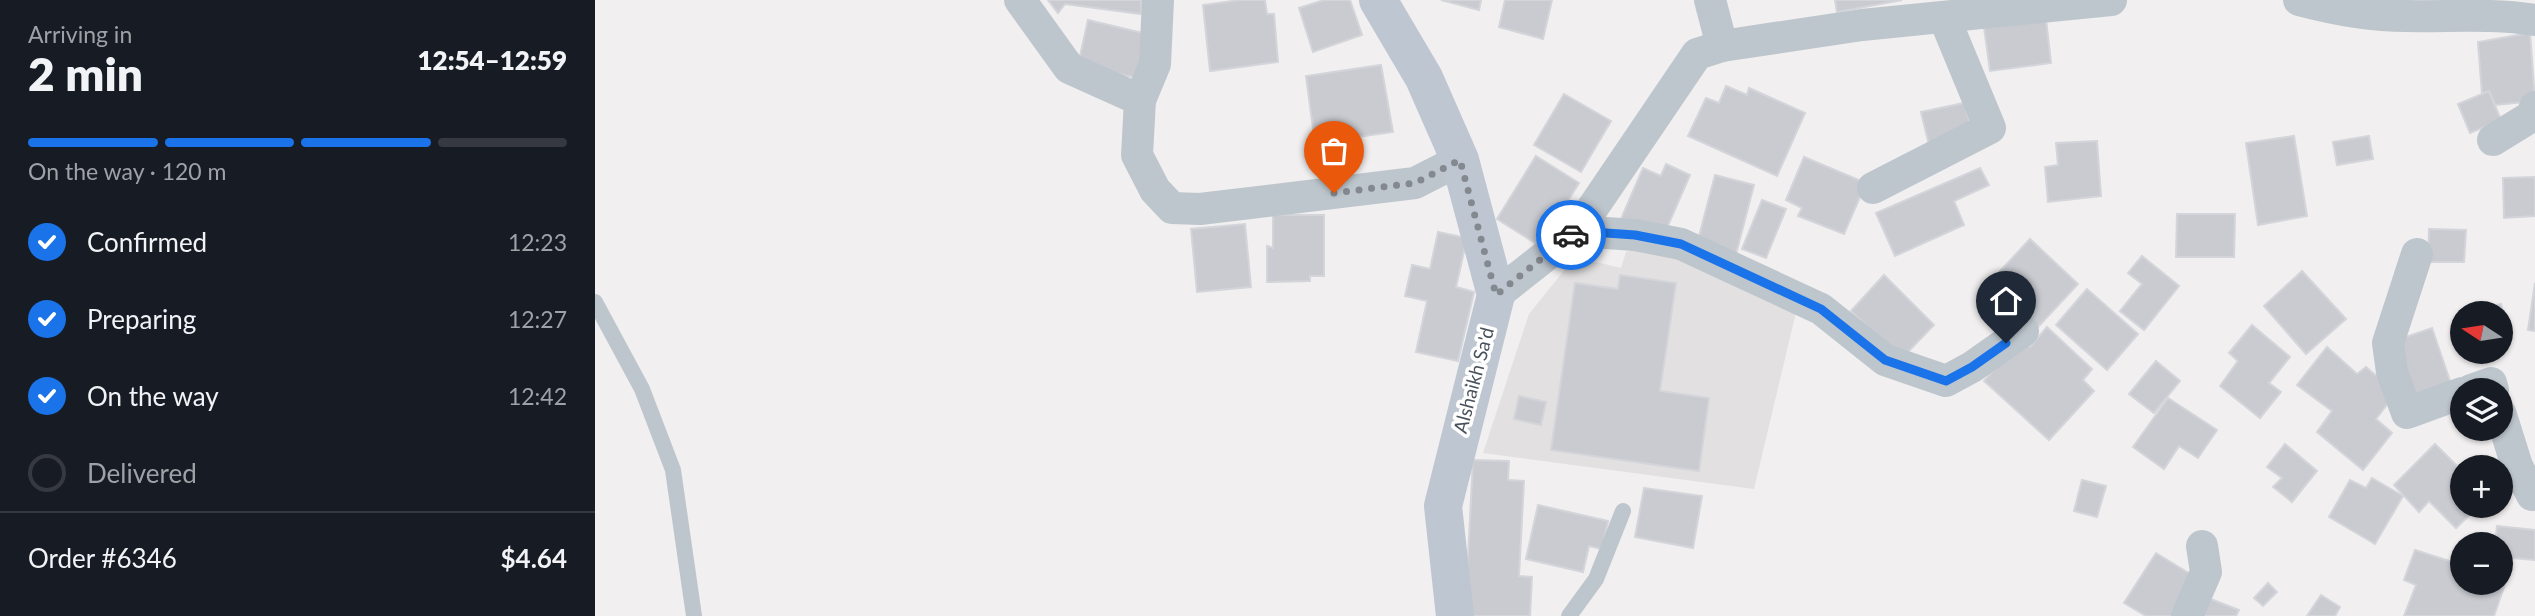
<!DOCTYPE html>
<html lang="en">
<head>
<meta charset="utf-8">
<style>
	body { margin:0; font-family:Lato,sans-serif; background:#20242c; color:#f1f3f6; height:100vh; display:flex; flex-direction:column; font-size:26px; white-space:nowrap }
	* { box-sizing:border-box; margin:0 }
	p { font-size:23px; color:#9ea1a6 }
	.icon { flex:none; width:38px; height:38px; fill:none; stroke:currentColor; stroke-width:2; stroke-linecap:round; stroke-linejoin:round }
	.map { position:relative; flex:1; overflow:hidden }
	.drawer { display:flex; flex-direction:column; background:#171b24; width:595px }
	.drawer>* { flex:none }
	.needle { width:46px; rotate:282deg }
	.tools { position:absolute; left:1855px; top:301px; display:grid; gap:14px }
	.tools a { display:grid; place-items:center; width:63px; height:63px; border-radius:50%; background:#171b24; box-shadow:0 2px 5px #0004; font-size:35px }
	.pin { position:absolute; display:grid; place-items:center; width:60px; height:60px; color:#fff; margin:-72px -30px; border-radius:50% 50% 50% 0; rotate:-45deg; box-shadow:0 0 7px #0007 }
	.pin .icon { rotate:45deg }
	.courier { position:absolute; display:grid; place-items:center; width:70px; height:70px; margin:-35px; border:5px solid #1a73e8; border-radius:50%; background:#fff; color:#222; box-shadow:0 2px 9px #0007 }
	.summary em { font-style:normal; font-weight:800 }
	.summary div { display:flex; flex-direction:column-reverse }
	.summary { display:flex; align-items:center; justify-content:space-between; height:119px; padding:0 28px }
	h1 { font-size:46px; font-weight:800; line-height:52px }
	.bar { display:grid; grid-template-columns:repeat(4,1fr); gap:10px 7px; align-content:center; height:84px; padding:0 28px }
	.bar i { height:9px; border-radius:5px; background:#363941 }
	.bar .active { background:#1a73e8 }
	.bar p { grid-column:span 4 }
	.line { display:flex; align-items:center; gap:18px; padding:0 28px; border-top:2px solid #363941 }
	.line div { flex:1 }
	ol { padding:0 28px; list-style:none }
	li { display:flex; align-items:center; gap:21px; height:77px }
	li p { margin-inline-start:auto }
	li .icon { padding:7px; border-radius:50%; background:#1a73e8; color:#fff; stroke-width:4 }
	li:last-child { color:#9ea1a6 }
	li i { width:38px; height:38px; border:4px solid #363941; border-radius:50% }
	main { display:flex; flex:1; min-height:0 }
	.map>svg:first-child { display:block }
</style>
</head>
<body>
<main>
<section class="drawer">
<div class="summary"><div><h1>2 min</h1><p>Arriving in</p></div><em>12:54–12:59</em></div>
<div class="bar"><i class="active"></i><i class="active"></i><i class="active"></i><i></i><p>On the way · 120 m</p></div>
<ol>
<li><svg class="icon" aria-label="check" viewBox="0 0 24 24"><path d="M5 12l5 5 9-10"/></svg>Confirmed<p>12:23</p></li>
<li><svg class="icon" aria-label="check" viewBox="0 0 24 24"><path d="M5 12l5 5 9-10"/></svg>Preparing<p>12:27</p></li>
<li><svg class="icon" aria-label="check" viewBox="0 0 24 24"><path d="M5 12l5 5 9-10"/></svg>On the way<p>12:42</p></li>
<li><i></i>Delivered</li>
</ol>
<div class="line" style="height:91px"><div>Order #6346</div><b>$4.64</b></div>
</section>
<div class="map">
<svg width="1940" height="616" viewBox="0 0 1940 616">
	<rect width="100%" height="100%" fill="#f1efef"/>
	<polygon fill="#e2e0e0" points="1055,243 1202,308 1159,489 888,453 934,314 980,257 1026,268 1031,252"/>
	<g fill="#c9cbd1" stroke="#d3d5da" stroke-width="2">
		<polygon points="453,0 546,0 546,14 470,4 463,13"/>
		<polygon points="645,0 670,0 672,14 679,14 683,62 615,71 608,5"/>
		<polygon points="729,0 755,0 767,35 718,52 704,8"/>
		<polygon points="846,0 886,0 884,10"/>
		<polygon points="910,0 957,0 948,39 904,27"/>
		<polygon points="1240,0 1307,0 1242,12"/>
		<polygon points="1451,19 1456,63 1395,71 1389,27"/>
		<polygon points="493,20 552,34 543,78 483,65"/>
		<polygon points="1935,33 1940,101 1900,105 1894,91 1887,94 1883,42"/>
		<polygon points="786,65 798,132 720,143 711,76"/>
		<polygon points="1131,86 1152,95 1154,88 1210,113 1182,176 1093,136 1111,98 1124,103"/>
		<polygon points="1894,91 1906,120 1875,133 1863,104"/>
		<polygon points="969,94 1016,121 986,172 939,145"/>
		<polygon points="1369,103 1378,134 1334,145 1326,112"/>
		<polygon points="1699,136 1712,216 1663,225 1651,143"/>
		<polygon points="1774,136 1778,159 1742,165 1738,142"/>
		<polygon points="1502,141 1506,196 1453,202 1450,167 1463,165 1461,143"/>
		<polygon points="941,156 984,183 945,246 902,219"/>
		<polygon points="1209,157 1271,183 1249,234 1203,216 1207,208 1191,200"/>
		<polygon points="1071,164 1095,175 1068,237 1026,219 1048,168 1066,176"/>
		<polygon points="1385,168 1394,185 1359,201 1369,225 1300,256 1281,213"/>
		<polygon points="1120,175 1159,185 1141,254 1102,244"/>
		<polygon points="1940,177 1940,216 1909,218 1908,178"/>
		<polygon points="1167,200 1191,209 1171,258 1147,249"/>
		<polygon points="1582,214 1640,214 1639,257 1581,257"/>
		<polygon points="678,215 729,215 729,276 715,276 715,281 672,282 672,246 678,248"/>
		<polygon points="650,224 656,287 602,292 596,229"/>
		<polygon points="1834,229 1871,230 1869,262 1833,262"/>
		<polygon points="843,232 872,238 861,287 879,292 863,361 821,352 832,301 810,296 817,265 835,269"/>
		<polygon points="1435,239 1483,284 1441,329 1393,284"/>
		<polygon points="1547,256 1584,286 1549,330 1525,311 1547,284 1533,273"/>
		<polygon points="1707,271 1751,319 1711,354 1669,306"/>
		<polygon points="1025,275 1081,283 1065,391 1114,398 1104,471 956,450 980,283 1023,289"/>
		<polygon points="1289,275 1339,325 1306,359 1256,311"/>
		<polygon points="1940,283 1940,331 1933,330"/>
		<polygon points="1492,289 1543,334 1512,370 1461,325"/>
		<polygon points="1906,304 1911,325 1906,326 1906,313 1886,313 1885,309"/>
		<polygon points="1657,325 1695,357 1674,383 1686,392 1665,418 1625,386 1643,361 1634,353"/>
		<polygon points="1452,327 1497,369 1488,380 1499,391 1454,440 1389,381 1426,339 1435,347"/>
		<polygon points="1837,328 1857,387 1817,401 1796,342"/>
		<polygon points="1732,347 1762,374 1771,367 1801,393 1781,419 1797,433 1768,470 1722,432 1737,411 1702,385"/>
		<polygon points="1561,361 1585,381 1559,413 1534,394"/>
		<polygon points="924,396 951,402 946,425 919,419"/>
		<polygon points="1573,398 1622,430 1603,458 1584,446 1569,469 1538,447"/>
		<polygon points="1690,444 1722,471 1697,502 1678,487 1687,478 1672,467"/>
		<polygon points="1840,444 1867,471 1867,506 1884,506 1861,528 1834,501 1824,512 1799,485"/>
		<polygon points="878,460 914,461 913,480 929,481 924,576 937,577 935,616 870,616"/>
		<polygon points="1777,478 1808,496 1780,544 1734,517 1755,480 1771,488"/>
		<polygon points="1487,480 1511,486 1502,517 1479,511"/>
		<polygon points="1049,488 1107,496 1098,548 1040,537"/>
		<polygon points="943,505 1013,521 1007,549 994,546 988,572 931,559"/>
		<polygon points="1902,526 1940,530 1940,560 1906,557 1906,544 1900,544"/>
		<polygon points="1820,550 1867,565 1867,583 1906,583 1906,561 1917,564 1899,616 1809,616 1821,585 1809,580"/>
		<polygon points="1561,553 1605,580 1581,616 1551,616 1529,603"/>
		<polygon points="1673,583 1682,592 1668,606 1659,598"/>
		<polygon points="1726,595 1745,607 1740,616 1712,616"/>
		<polygon points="1608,596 1644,610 1641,616 1599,616"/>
	</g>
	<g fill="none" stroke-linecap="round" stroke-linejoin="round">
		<g stroke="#bec6cd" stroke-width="16">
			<polyline points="0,302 47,389 78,470 99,616"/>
			<polyline points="974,616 1001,579 1028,511"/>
		</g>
		<g stroke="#bec6cd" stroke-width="32">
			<polyline points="425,0 474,68 545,100 542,155 560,190 577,208 605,209 820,183 865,160"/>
			<polyline points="1115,0 1127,46"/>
			<path d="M1704,0C1738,9 1775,16 1811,16C1854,17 1897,13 1940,20"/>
			<polyline points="545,100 560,64 563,0"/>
			<polyline points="1898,140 1937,116 1940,107"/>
			<polyline points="1278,188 1395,128 1349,17"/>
			<polyline points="982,231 1040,235 1086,244 1226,309 1290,360 1351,381 1377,367 1428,331"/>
			<polyline points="1822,254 1793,343 1797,372 1812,413 1867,393"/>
			<polyline points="901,295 982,231 1102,54 1127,46 1267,25 1516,0"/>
			<polyline points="1876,390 1896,383 1898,390"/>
			<polyline points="1906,415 1922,466 1937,495 1940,494"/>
			<polyline points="1592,616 1611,572 1607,546"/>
		</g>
		<polyline stroke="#bec7d1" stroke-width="38" points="783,0 829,78 865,160 901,295 848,506 860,616"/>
	</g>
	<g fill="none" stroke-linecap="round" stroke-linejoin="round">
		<polyline stroke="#83898f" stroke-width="7" stroke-dasharray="0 12.6" points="739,193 820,183 865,160 901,295 976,235"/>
		<polyline stroke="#1a73e8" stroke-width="9" points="976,235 982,231 1040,235 1086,244 1226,309 1290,360 1351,381 1377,367 1411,343"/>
	</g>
	<g text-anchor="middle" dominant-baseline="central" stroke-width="7" stroke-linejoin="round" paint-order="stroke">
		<g font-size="19" fill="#48525b" stroke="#fff">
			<text transform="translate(878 380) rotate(-75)">Alshaikh Sa'd</text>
		</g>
	</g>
</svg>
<div class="tools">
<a><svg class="needle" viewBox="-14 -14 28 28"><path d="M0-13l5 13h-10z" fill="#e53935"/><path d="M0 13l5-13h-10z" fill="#9ea1a6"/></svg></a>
<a><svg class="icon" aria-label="layers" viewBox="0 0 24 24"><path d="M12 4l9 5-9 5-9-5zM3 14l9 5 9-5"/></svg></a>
<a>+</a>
<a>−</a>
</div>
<div class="pin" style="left:739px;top:193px;background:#ea580c"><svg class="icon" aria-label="bag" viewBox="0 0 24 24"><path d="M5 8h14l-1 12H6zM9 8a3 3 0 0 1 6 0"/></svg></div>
<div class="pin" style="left:1411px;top:343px;background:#1f2937"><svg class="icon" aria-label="home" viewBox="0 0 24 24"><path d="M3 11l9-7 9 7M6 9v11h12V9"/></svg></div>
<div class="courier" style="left:976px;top:235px"><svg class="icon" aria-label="car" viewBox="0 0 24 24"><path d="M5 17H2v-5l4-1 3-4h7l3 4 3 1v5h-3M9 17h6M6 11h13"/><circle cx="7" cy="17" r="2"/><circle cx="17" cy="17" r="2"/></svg></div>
</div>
</main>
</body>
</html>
